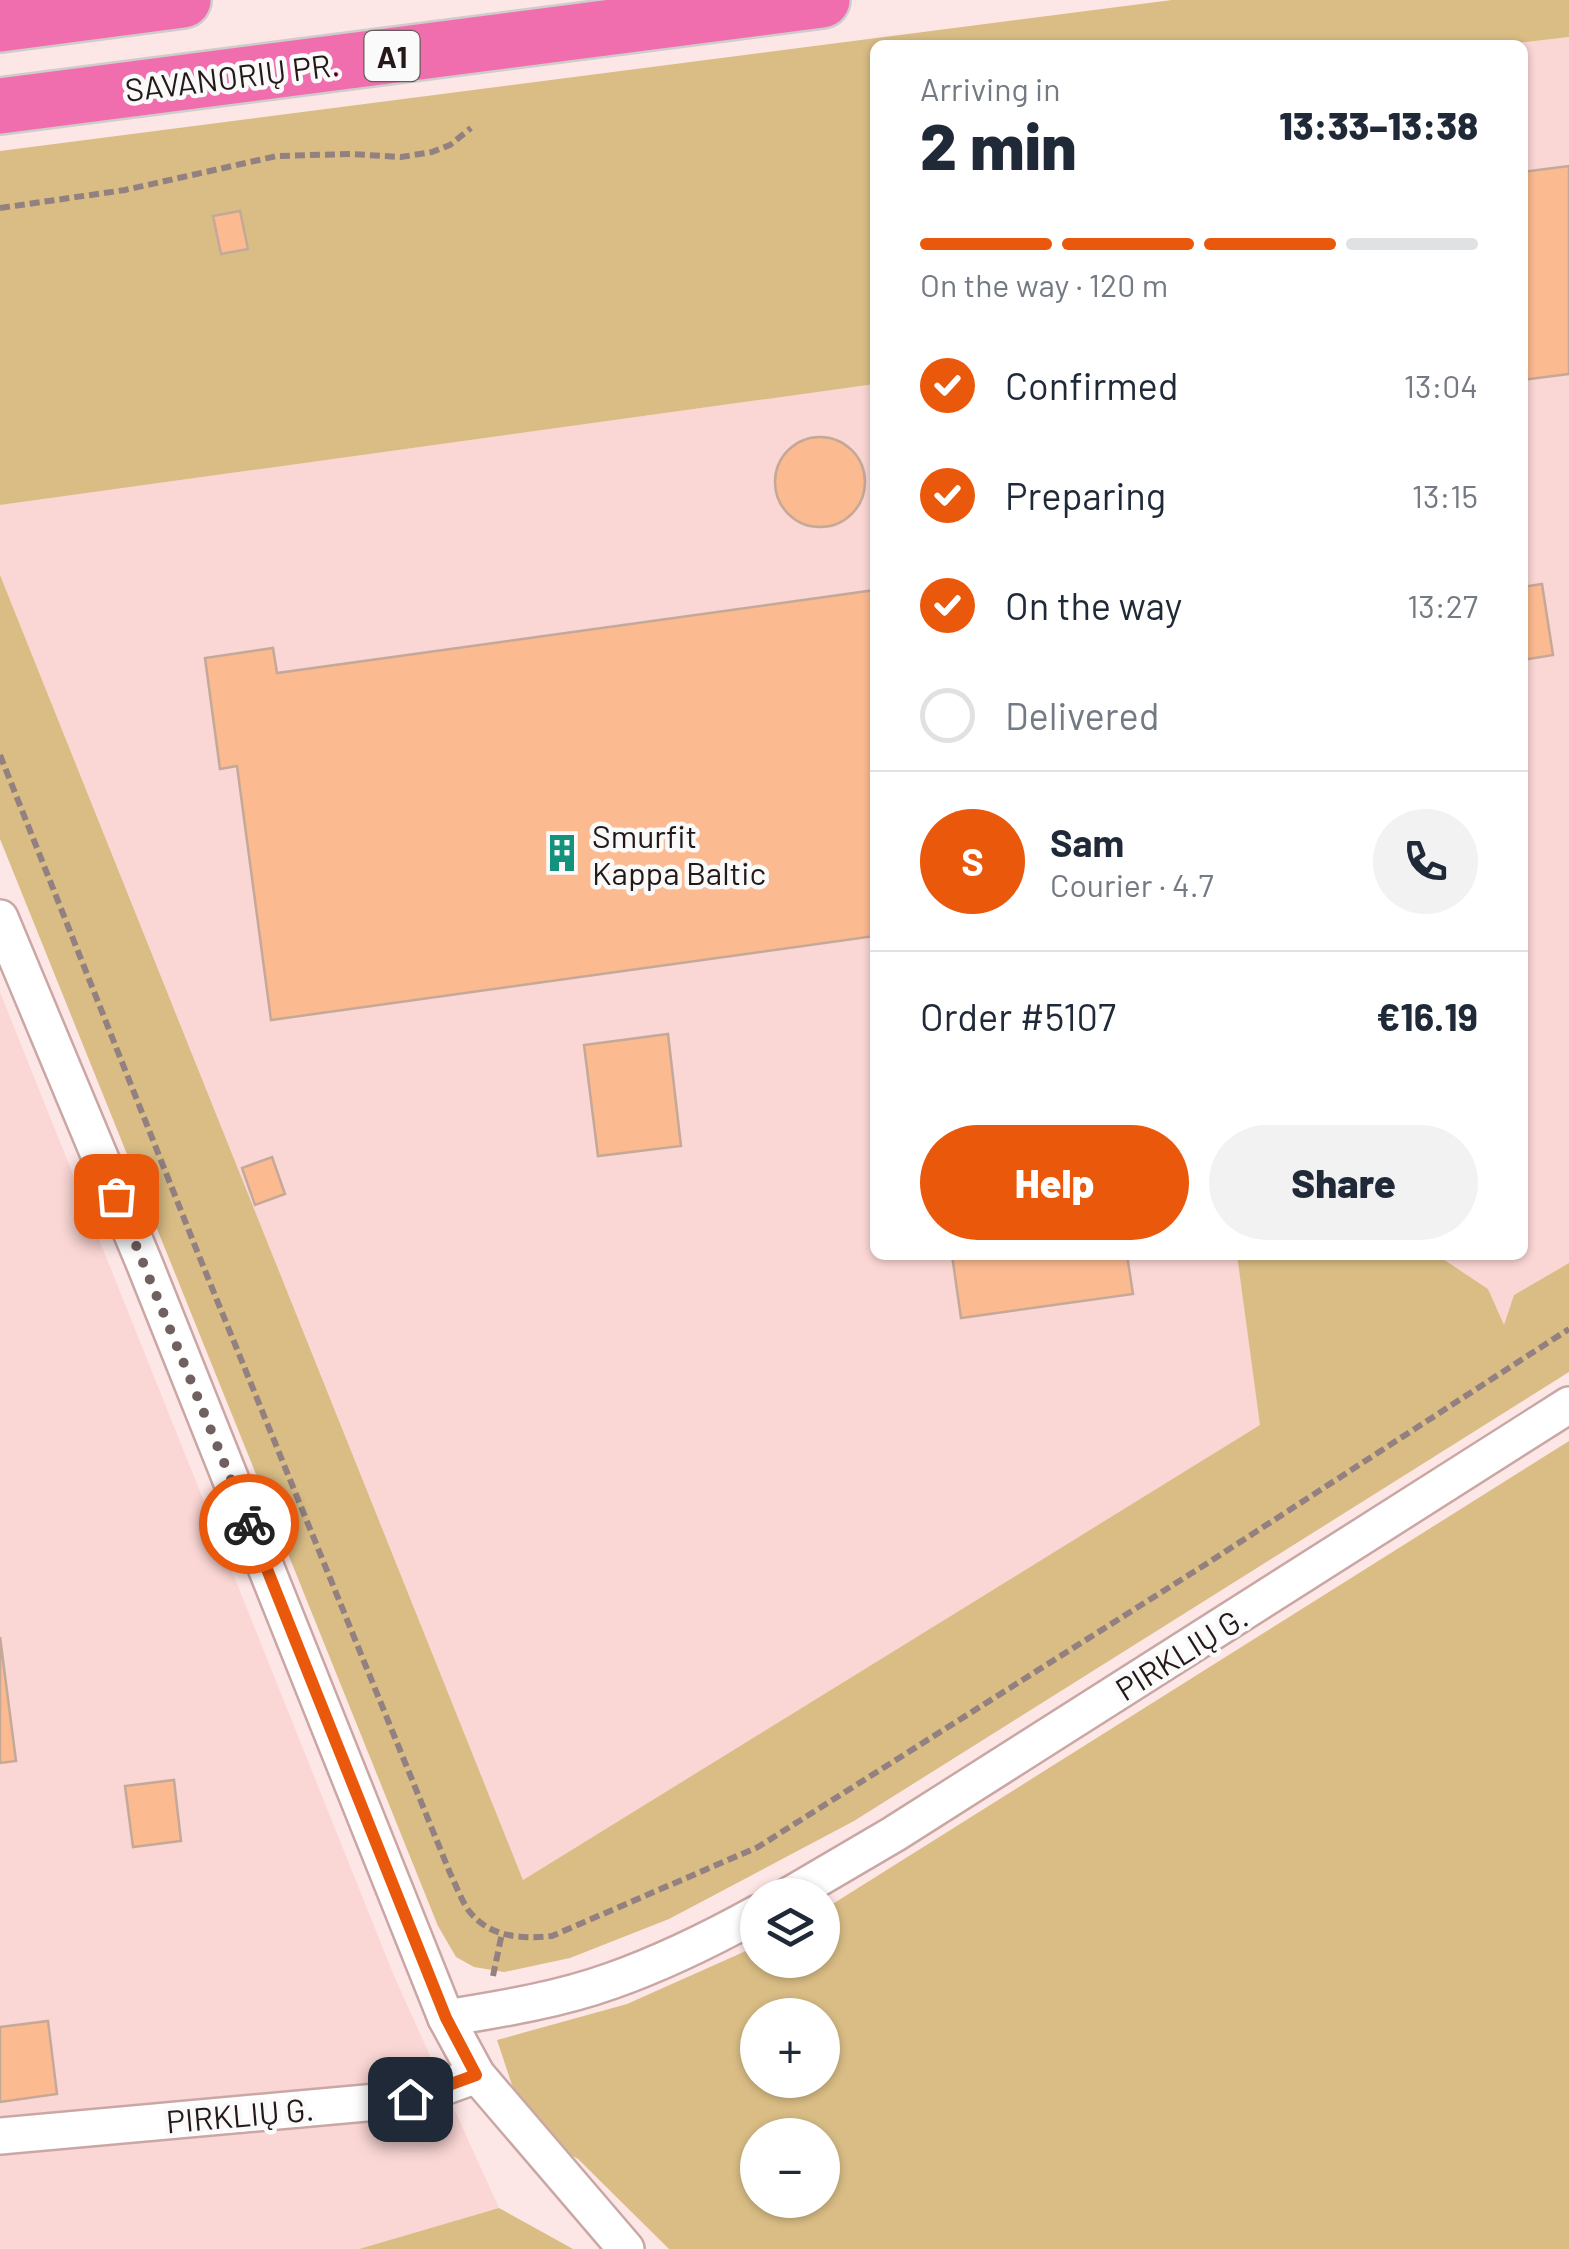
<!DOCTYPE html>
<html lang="en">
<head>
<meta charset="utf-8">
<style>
	body { margin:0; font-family:Barlow,sans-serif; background:#f2f2f3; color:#1f2937; height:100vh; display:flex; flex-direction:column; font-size:38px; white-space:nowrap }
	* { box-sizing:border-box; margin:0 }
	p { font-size:32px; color:#747a83 }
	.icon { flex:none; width:55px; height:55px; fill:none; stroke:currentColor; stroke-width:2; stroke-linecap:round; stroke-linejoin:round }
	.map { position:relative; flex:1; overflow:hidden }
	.panel { position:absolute; left:870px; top:40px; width:658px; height:1220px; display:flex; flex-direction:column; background:#fff; border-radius:15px; box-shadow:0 2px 8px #0004 }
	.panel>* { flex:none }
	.controls { position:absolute; left:740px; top:1878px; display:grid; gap:20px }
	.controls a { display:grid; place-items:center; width:100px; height:100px; border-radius:50%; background:#fff; box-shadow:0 2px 8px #0004; font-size:50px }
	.pin { position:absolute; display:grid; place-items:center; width:85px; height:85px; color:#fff; margin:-42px; border-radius:20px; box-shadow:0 5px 15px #0006 }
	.courier { position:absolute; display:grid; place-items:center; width:100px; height:100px; margin:-50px; border:8px solid #ea580c; border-radius:50%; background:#fff; color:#222; box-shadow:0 2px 12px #0007 }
	.head em { font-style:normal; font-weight:800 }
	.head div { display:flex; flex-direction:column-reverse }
	.head { display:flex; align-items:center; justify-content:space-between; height:170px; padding:0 50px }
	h1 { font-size:65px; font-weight:800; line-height:75px }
	.bar { display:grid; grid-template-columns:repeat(4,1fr); gap:15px 10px; align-content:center; height:120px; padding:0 50px }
	.bar i { height:12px; border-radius:8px; background:#e0e1e3 }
	.bar .on { background:#ea580c }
	.bar p { grid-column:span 4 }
	.line { display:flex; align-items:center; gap:25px; padding:0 50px; border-top:2px solid #e0e1e3 }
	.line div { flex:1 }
	.round { display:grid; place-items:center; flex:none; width:105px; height:105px; border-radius:52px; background:#f2f2f3 }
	ol { padding:0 50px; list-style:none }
	li { display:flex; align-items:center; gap:30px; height:110px }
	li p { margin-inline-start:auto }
	li .icon { padding:10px; border-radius:50%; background:#ea580c; color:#fff; stroke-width:4 }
	li:last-child { color:#747a83 }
	li i { width:55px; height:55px; border:5px solid #e0e1e3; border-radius:50% }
	.primary-button { display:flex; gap:20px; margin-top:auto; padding:20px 50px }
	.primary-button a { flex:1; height:115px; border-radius:60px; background:#ea580c; color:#fff; font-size:40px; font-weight:800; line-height:115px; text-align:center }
	.primary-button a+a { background:#f2f2f3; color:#1f2937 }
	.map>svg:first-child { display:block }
</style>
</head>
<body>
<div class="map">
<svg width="1569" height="2249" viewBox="0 0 1569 2249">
	<rect width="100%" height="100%" fill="#fde7e6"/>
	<g fill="#fad6d4">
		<polygon points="1569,37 1569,1263 1514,1295 1504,1327 1488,1289 1437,1255 1522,1255 1522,45 1500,45"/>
		<polygon points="875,384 875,1255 1237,1255 1261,1425 523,1880 0,575 0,505"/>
		<polygon points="0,992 394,1976 499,2208 359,2249 0,2249"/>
	</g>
	<g fill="#d9bd85" fill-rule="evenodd">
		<polygon points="1172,0 1569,0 1569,37 1500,45 875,45 875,384 0,505 0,151"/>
		<polygon points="0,575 523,1880 1260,1425 1237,1255 1437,1255 1488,1289 1504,1325 1514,1295 1569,1263 1569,1372 854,1821 669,1919 570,1958 504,1972 474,1967 456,1957 438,1926 0,839"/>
		<path d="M1569,1441V2249H669L578,2159L537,2137L521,2112L497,2040L627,2004L757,1946L758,1960H822L823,1910ZM758,2015H822V2080H758ZM758,2135H822V2200H758Z"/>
		<polygon points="499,2208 573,2249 359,2249"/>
	</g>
	<g fill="#fcba91" stroke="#c5a998" stroke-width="2.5">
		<polygon points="1569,166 1569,374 1522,380 1522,172"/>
		<polygon points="240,211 248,249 221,254 213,216"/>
		<circle cx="820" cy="482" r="45"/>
		<polygon points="1542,584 1553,655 1522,660 1522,587"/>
		<polygon points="875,590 875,936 271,1020 237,766 220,769 205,658 273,648 277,673"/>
		<polygon points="668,1034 681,1146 598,1156 584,1045"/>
		<polygon points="272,1157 285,1194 255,1205 242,1168"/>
		<polygon points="952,1255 1127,1255 1133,1294 961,1318"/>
		<polygon points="0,1637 16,1761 0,1763"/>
		<polygon points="174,1780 181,1841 133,1847 125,1786"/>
		<polygon points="48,2021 57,2094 0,2102 0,2027"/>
	</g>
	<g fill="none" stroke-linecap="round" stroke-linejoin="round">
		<g stroke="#caa7a5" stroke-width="40">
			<g id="street">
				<polyline points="0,918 145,1265 446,2018 477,2075 626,2249"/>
				<polyline points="790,1895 894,1834 1569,1405"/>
				<path d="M446,2018C501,2009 558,2000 611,1981C662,1963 711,1939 758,1913"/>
				<polyline points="0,2136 410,2099 477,2075"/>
			</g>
		</g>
		<g stroke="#cfcccc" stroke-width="60">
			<g id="highway">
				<polyline points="0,24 183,0"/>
				<polyline points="0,106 822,0"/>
			</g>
		</g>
		<g stroke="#938181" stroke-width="6" stroke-dasharray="10 5" stroke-linecap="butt">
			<polyline points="0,208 125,190 277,156 351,154 401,157 432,152 450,145 471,128"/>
			<path d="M0,755L195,1246L450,1873C456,1885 461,1900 469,1911C490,1938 522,1939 552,1936L758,1847L1203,1566L1569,1329"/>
			<polyline points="493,1976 502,1933"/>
		</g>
		<use href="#street" stroke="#fff" stroke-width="35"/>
		<use href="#highway" stroke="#f16eae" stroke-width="55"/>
	</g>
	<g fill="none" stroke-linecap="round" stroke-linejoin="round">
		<polyline stroke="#716060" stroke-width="10" stroke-dasharray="0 18" points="116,1196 249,1524"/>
		<polyline stroke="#ea580c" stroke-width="12" points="249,1524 446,2018 476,2075 410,2099"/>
	</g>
	<defs>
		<g id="building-bare" transform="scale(3)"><path d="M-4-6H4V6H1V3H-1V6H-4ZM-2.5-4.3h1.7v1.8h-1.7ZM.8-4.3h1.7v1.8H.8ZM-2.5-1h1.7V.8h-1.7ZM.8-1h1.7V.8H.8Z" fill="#14937c" stroke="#fafafa" stroke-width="2.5" paint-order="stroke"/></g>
	</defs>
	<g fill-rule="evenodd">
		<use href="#building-bare" x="562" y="853"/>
	</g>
	<g text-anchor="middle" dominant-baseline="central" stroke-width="9" stroke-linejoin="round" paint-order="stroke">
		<rect fill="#fafafa" stroke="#655c5c" stroke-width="2.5" x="364.5" y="31" width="55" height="50" rx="8"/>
		<g font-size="30" font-weight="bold" fill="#251818">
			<text x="392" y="56">A1</text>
		</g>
		<g font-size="32" fill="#251818" stroke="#fafafa">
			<text transform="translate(232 76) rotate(-7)">SAVANORIŲ PR.</text>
			<text transform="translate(1181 1652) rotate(-32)">PIRKLIŲ G.</text>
			<text transform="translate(240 2114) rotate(-5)">PIRKLIŲ G.</text>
		</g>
		<g font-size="32" fill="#251818" stroke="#fafafa" text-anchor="start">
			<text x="592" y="835">Smurfit<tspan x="592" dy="37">Kappa Baltic</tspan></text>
		</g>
	</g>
</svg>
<div class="controls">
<a><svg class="icon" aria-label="layers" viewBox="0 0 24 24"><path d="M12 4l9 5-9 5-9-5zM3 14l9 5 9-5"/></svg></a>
<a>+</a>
<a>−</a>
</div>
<div class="pin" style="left:116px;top:1196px;background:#ea580c"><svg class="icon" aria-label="bag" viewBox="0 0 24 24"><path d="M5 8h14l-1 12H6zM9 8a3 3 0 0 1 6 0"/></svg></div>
<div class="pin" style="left:410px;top:2099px;background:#1f2937"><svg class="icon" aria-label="home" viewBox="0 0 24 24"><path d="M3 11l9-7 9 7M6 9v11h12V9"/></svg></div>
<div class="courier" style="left:249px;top:1524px"><svg class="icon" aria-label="bike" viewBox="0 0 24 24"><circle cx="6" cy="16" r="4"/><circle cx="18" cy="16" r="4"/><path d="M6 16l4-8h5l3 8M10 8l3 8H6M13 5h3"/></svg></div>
<section class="panel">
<div class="head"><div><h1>2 min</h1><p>Arriving in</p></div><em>13:33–13:38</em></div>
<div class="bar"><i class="on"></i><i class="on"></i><i class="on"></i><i></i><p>On the way · 120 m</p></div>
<ol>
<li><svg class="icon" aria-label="check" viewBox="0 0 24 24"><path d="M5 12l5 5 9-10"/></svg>Confirmed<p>13:04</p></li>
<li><svg class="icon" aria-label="check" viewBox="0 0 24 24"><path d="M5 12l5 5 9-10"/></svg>Preparing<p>13:15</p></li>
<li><svg class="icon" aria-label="check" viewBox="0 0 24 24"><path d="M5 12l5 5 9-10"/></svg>On the way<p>13:27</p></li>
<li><i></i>Delivered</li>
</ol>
<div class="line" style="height:180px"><b class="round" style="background:#ea580c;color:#fff">S</b><div><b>Sam</b><p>Courier · 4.7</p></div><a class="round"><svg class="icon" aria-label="phone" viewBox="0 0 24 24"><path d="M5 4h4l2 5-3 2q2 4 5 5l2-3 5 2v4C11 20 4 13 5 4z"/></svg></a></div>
<div class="line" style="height:130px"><div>Order #5107</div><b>€16.19</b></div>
<div class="primary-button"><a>Help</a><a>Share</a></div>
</section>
</div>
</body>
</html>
